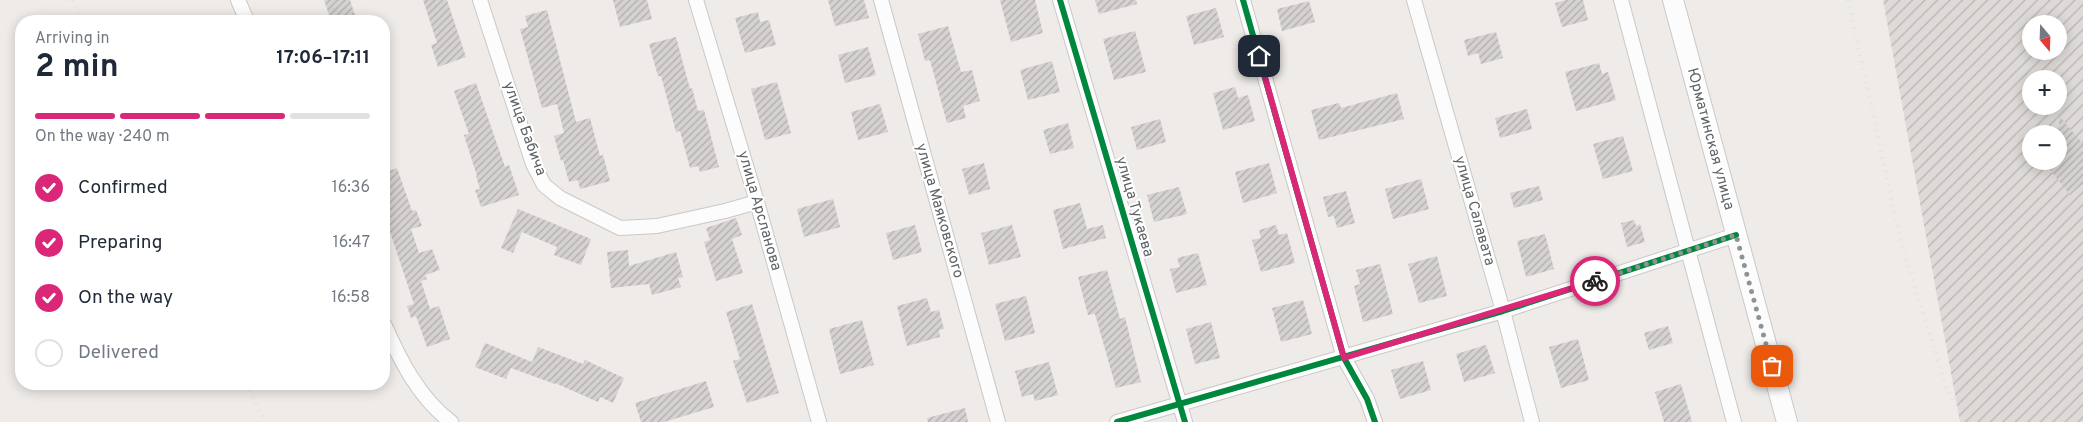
<!DOCTYPE html>
<html lang="en">
<head>
<meta charset="utf-8">
<style>
	body { margin:0; font-family:Overpass,sans-serif; background:#f2f2f3; color:#1f2937; height:100vh; display:flex; flex-direction:column; font-size:19px; white-space:nowrap }
	* { box-sizing:border-box; margin:0 }
	p { font-size:16px; color:#747a83 }
	.icon { flex:none; width:28px; height:28px; fill:none; stroke:currentColor; stroke-width:2; stroke-linecap:round; stroke-linejoin:round }
	.map { position:relative; flex:1; overflow:hidden }
	.drawer { position:absolute; left:15px; top:15px; width:375px; height:375px; display:flex; flex-direction:column; background:#fff; border-radius:20px; box-shadow:0 2px 12px #0003 }
	.drawer>* { flex:none }
	.needle { width:32px; rotate:161deg }
	.tools { position:absolute; left:2022px; top:15px; display:grid; gap:10px }
	.tools a { display:grid; place-items:center; width:45px; height:45px; border-radius:50%; background:#fff; box-shadow:0 2px 12px #0003; font-size:25px }
	.pin { position:absolute; display:grid; place-items:center; width:42px; height:42px; color:#fff; margin:-21px; border-radius:10px; box-shadow:0 2px 8px #0006 }
	.courier { position:absolute; display:grid; place-items:center; width:50px; height:50px; margin:-25px; border:4px solid #db2777; border-radius:50%; background:#fff; color:#222; box-shadow:0 1px 6px #0007 }
	.overview em { font-style:normal; font-weight:700 }
	.overview div { display:flex; flex-direction:column-reverse }
	.overview { display:flex; align-items:center; justify-content:space-between; height:85px; padding:0 20px }
	h1 { font-size:32px; font-weight:700; line-height:38px }
	.bar { display:grid; grid-template-columns:repeat(4,1fr); gap:8px 5px; align-content:center; height:60px; padding:0 20px }
	.bar i { height:6px; border-radius:4px; background:#e0e1e3 }
	.bar .current { background:#db2777 }
	.bar p { grid-column:span 4 }
	ol { padding:0 20px; list-style:none }
	li { display:flex; align-items:center; gap:15px; height:55px }
	li p { margin-inline-start:auto }
	li .icon { padding:5px; border-radius:50%; background:#db2777; color:#fff; stroke-width:4 }
	li:last-child { color:#747a83 }
	li i { width:28px; height:28px; border:2px solid #e0e1e3; border-radius:50% }
	.map>svg:first-child { display:block }
</style>
</head>
<body>
<div class="map">
<svg width="2083" height="422" viewBox="0 0 2083 422">
	<defs>
		<pattern id="industrial-furrows" width="10" height="10" patternUnits="userSpaceOnUse" patternTransform="scale(1.25)"><rect width="10" height="10" fill="#dedad8"/><path d="M-1 1l2-2M0 10L10 0M9 11l2-2" fill="none" stroke="#b7b4b3"/></pattern>
		<pattern id="building-hatch" width="6" height="6" patternUnits="userSpaceOnUse" patternTransform="scale(1.25)"><rect width="6" height="6" fill="#d5d2d1"/><path d="M-1 1l2-2M0 6l6-6M5 7l2-2" fill="none" stroke="#b0aead"/></pattern>
	</defs>
	<rect width="100%" height="100%" fill="#eeebe8"/>
	<path fill="url(#industrial-furrows)" fill-rule="evenodd" d="M1883,0H2083V422H1960ZM2031,24H2059V51H2031ZM2031,79H2059V106H2031ZM2031,134H2059V161H2031Z"/>
	<g fill="url(#building-hatch)">
		<polygon points="324,0 350,0 357,21 331,21"/>
		<polygon points="423,0 447,0 466,57 438,67 431,45 437,43"/>
		<polygon points="613,0 647,0 652,19 620,27"/>
		<polygon points="828,0 864,0 869,18 835,26"/>
		<polygon points="1000,0 1035,0 1043,33 1011,42"/>
		<polygon points="1095,0 1136,0 1137,4 1099,14"/>
		<polygon points="1566,0 1583,0 1588,20 1562,27 1555,3"/>
		<polygon points="1309,1 1315,22 1282,31 1277,9"/>
		<polygon points="1216,8 1224,37 1194,45 1186,16"/>
		<polygon points="547,10 576,122 590,118 600,156 603,155 610,181 580,189 578,180 569,182 563,160 561,161 554,136 564,133 557,104 542,108 520,29 528,27 525,16"/>
		<polygon points="758,12 760,22 769,20 776,45 745,53 735,18"/>
		<polygon points="948,26 961,72 972,70 980,101 963,106 966,118 947,123 930,60 925,61 918,34"/>
		<polygon points="1135,31 1146,72 1114,80 1103,39"/>
		<polygon points="1496,32 1503,58 1481,64 1478,53 1468,56 1464,40"/>
		<polygon points="676,37 690,89 692,88 698,111 704,110 719,167 700,172 698,166 690,168 680,131 676,132 661,76 658,76 649,44"/>
		<polygon points="868,47 876,75 845,83 838,55"/>
		<polygon points="1052,61 1060,92 1028,100 1020,70"/>
		<polygon points="1599,63 1602,74 1608,72 1616,100 1576,111 1565,72"/>
		<polygon points="777,82 791,133 765,140 751,89"/>
		<polygon points="476,83 505,167 509,165 519,195 481,207 475,190 480,189 476,176 477,176 464,135 469,134 454,91"/>
		<polygon points="1235,87 1238,98 1248,95 1255,121 1223,130 1213,93"/>
		<polygon points="1397,93 1404,119 1319,140 1311,110 1339,103 1341,108"/>
		<polygon points="880,104 888,132 858,140 851,112"/>
		<polygon points="1527,109 1532,129 1500,138 1495,118"/>
		<polygon points="2059,115 2083,144 2083,184 2070,195 2043,161 2059,161"/>
		<polygon points="1160,119 1166,142 1137,150 1131,127"/>
		<polygon points="1068,123 1074,148 1050,154 1043,130"/>
		<polygon points="1623,136 1633,171 1603,179 1593,144"/>
		<polygon points="984,163 990,189 969,195 962,169"/>
		<polygon points="1269,163 1277,193 1243,203 1235,172"/>
		<polygon points="397,168 412,211 416,210 422,226 411,229 419,253 432,249 440,270 425,275 427,279 421,281 430,309 439,306 450,339 427,347 416,316 411,318 407,306 414,304 384,214 384,173"/>
		<polygon points="1421,179 1429,209 1393,219 1385,189"/>
		<polygon points="1539,186 1543,200 1514,208 1510,193"/>
		<polygon points="1179,187 1187,214 1154,222 1147,195"/>
		<polygon points="1346,191 1355,223 1337,228 1334,216 1328,217 1323,197"/>
		<polygon points="833,199 840,227 804,237 797,209"/>
		<polygon points="1080,203 1087,229 1103,225 1106,238 1063,249 1053,210"/>
		<polygon points="518,209 591,239 581,265 554,255 557,247 522,232 513,253 501,248"/>
		<polygon points="736,218 742,235 732,239 743,273 716,281 704,242 710,240 706,228"/>
		<polygon points="1634,220 1636,226 1640,224 1645,242 1627,247 1621,223"/>
		<polygon points="915,225 922,252 893,260 886,233"/>
		<polygon points="1012,225 1021,257 989,265 981,233"/>
		<polygon points="1276,225 1279,235 1287,233 1295,263 1261,272 1252,240 1261,238 1259,230"/>
		<polygon points="1545,234 1554,269 1526,277 1517,241"/>
		<polygon points="628,250 629,266 676,252 683,277 678,278 681,287 652,295 649,284 611,288 607,252"/>
		<polygon points="1198,253 1207,285 1176,293 1170,269 1180,267 1177,258"/>
		<polygon points="1437,256 1447,296 1419,303 1408,264"/>
		<polygon points="1380,264 1393,314 1363,322 1354,286 1360,284 1356,270"/>
		<polygon points="1107,270 1120,319 1125,317 1141,382 1116,388 1095,314 1088,315 1078,277"/>
		<polygon points="1026,296 1035,333 1005,341 995,304"/>
		<polygon points="927,298 931,312 939,310 944,329 939,330 940,337 907,346 897,306"/>
		<polygon points="1303,300 1312,334 1281,342 1272,308"/>
		<polygon points="752,304 779,393 747,403 733,361 740,359 726,312"/>
		<polygon points="862,320 874,365 840,374 829,329"/>
		<polygon points="1211,322 1220,358 1195,364 1186,329"/>
		<polygon points="1668,326 1673,343 1649,350 1644,333"/>
		<polygon points="1578,339 1589,380 1561,388 1549,347"/>
		<polygon points="485,343 532,362 538,347 583,364 585,360 624,378 613,403 600,397 598,402 555,383 555,384 511,368 506,379 475,367"/>
		<polygon points="1486,345 1495,373 1464,382 1456,354"/>
		<polygon points="1423,361 1431,390 1400,399 1391,370"/>
		<polygon points="1049,362 1058,395 1035,401 1033,394 1022,397 1015,371"/>
		<polygon points="706,381 714,407 664,422 641,422 635,403"/>
		<polygon points="1681,384 1692,422 1664,422 1655,392"/>
		<polygon points="965,408 968,422 928,422 927,418"/>
	</g>
	<g fill="none" stroke-linecap="round" stroke-linejoin="round">
		<g stroke="#cac9c8" stroke-width="16">
			<g id="street">
				<polyline points="238,0 247,21"/>
				<polyline points="480,0 533,164 544,185 560,198 620,228 657,226 725,211 757,202"/>
				<polyline points="696,0 757,202 819,422"/>
				<polyline points="881,0 998,422"/>
				<polyline points="1060,0 1185,422"/>
				<polyline points="1243,0 1344,358 1367,399 1375,422"/>
				<polyline points="1414,0 1503,311 1532,422"/>
				<polyline points="1621,0 1734,422"/>
				<path d="M384,324C400,360 419,398 451,422"/>
				<polyline points="1117,422 1503,311 1736,235"/>
			</g>
		</g>
		<g stroke="#cac9c8" stroke-width="22">
			<polyline id="secondary" points="1673,0 1787,422"/>
		</g>
		<use href="#street" stroke="#fcfcfc" stroke-width="14"/>
		<use href="#secondary" stroke="#fcfcfc" stroke-width="20"/>
		<g stroke="#e3e2e3" stroke-width="4" stroke-dasharray="1 6" stroke-linecap="butt">
			<polyline points="73,0 82,21"/>
			<polyline points="1848,0 1901,242 1947,389 1964,422"/>
			<polyline points="247,384 265,422"/>
		</g>
		<g stroke="#fff" stroke-width="9">
			<g id="cycleway">
				<polyline points="1060,0 1185,422"/>
				<polyline points="1243,0 1344,358 1367,399 1375,422"/>
				<polyline points="1117,422 1503,311 1736,235"/>
			</g>
		</g>
		<use href="#cycleway" stroke="#00873e" stroke-width="6"/>
	</g>
	<g fill="none" stroke-linecap="round" stroke-linejoin="round">
		<polyline stroke="#909394" stroke-width="5" stroke-dasharray="0 9" points="1595,281 1736,235 1772,366"/>
		<polyline stroke="#db2777" stroke-width="6" points="1259,56 1344,358 1595,281"/>
	</g>
	<g text-anchor="middle" dominant-baseline="central" stroke-width="4" stroke-linejoin="round" paint-order="stroke">
		<g font-size="15" fill="#5e6466" stroke="#fff">
			<text transform="translate(524 129) rotate(70)">улица Бабича</text>
			<text transform="translate(1710 139) rotate(75)">Юрматинская улица</text>
			<text transform="translate(1134 207) rotate(74)">улица Тукаева</text>
			<text transform="translate(759 211) rotate(74)">улица Арсланова</text>
			<text transform="translate(939 211) rotate(74)">улица Маяковского</text>
			<text transform="translate(1474 211) rotate(74)">улица Салавата</text>
		</g>
	</g>
</svg>
<div class="tools">
<a><svg class="needle" viewBox="-14 -14 28 28"><path d="M0-13l5 13h-10z" fill="#e53935"/><path d="M0 13l5-13h-10z" fill="#747a83"/></svg></a>
<a>+</a>
<a>−</a>
</div>
<div class="pin" style="left:1772px;top:366px;background:#ea580c"><svg class="icon" aria-label="bag" viewBox="0 0 24 24"><path d="M5 8h14l-1 12H6zM9 8a3 3 0 0 1 6 0"/></svg></div>
<div class="pin" style="left:1259px;top:56px;background:#1f2937"><svg class="icon" aria-label="home" viewBox="0 0 24 24"><path d="M3 11l9-7 9 7M6 9v11h12V9"/></svg></div>
<div class="courier" style="left:1595px;top:281px"><svg class="icon" aria-label="bike" viewBox="0 0 24 24"><circle cx="6" cy="16" r="4"/><circle cx="18" cy="16" r="4"/><path d="M6 16l4-8h5l3 8M10 8l3 8H6M13 5h3"/></svg></div>
<section class="drawer">
<div class="overview"><div><h1>2 min</h1><p>Arriving in</p></div><em>17:06–17:11</em></div>
<div class="bar"><i class="current"></i><i class="current"></i><i class="current"></i><i></i><p>On the way · 240 m</p></div>
<ol>
<li><svg class="icon" aria-label="check" viewBox="0 0 24 24"><path d="M5 12l5 5 9-10"/></svg>Confirmed<p>16:36</p></li>
<li><svg class="icon" aria-label="check" viewBox="0 0 24 24"><path d="M5 12l5 5 9-10"/></svg>Preparing<p>16:47</p></li>
<li><svg class="icon" aria-label="check" viewBox="0 0 24 24"><path d="M5 12l5 5 9-10"/></svg>On the way<p>16:58</p></li>
<li><i></i>Delivered</li>
</ol>
</section>
</div>
</body>
</html>
